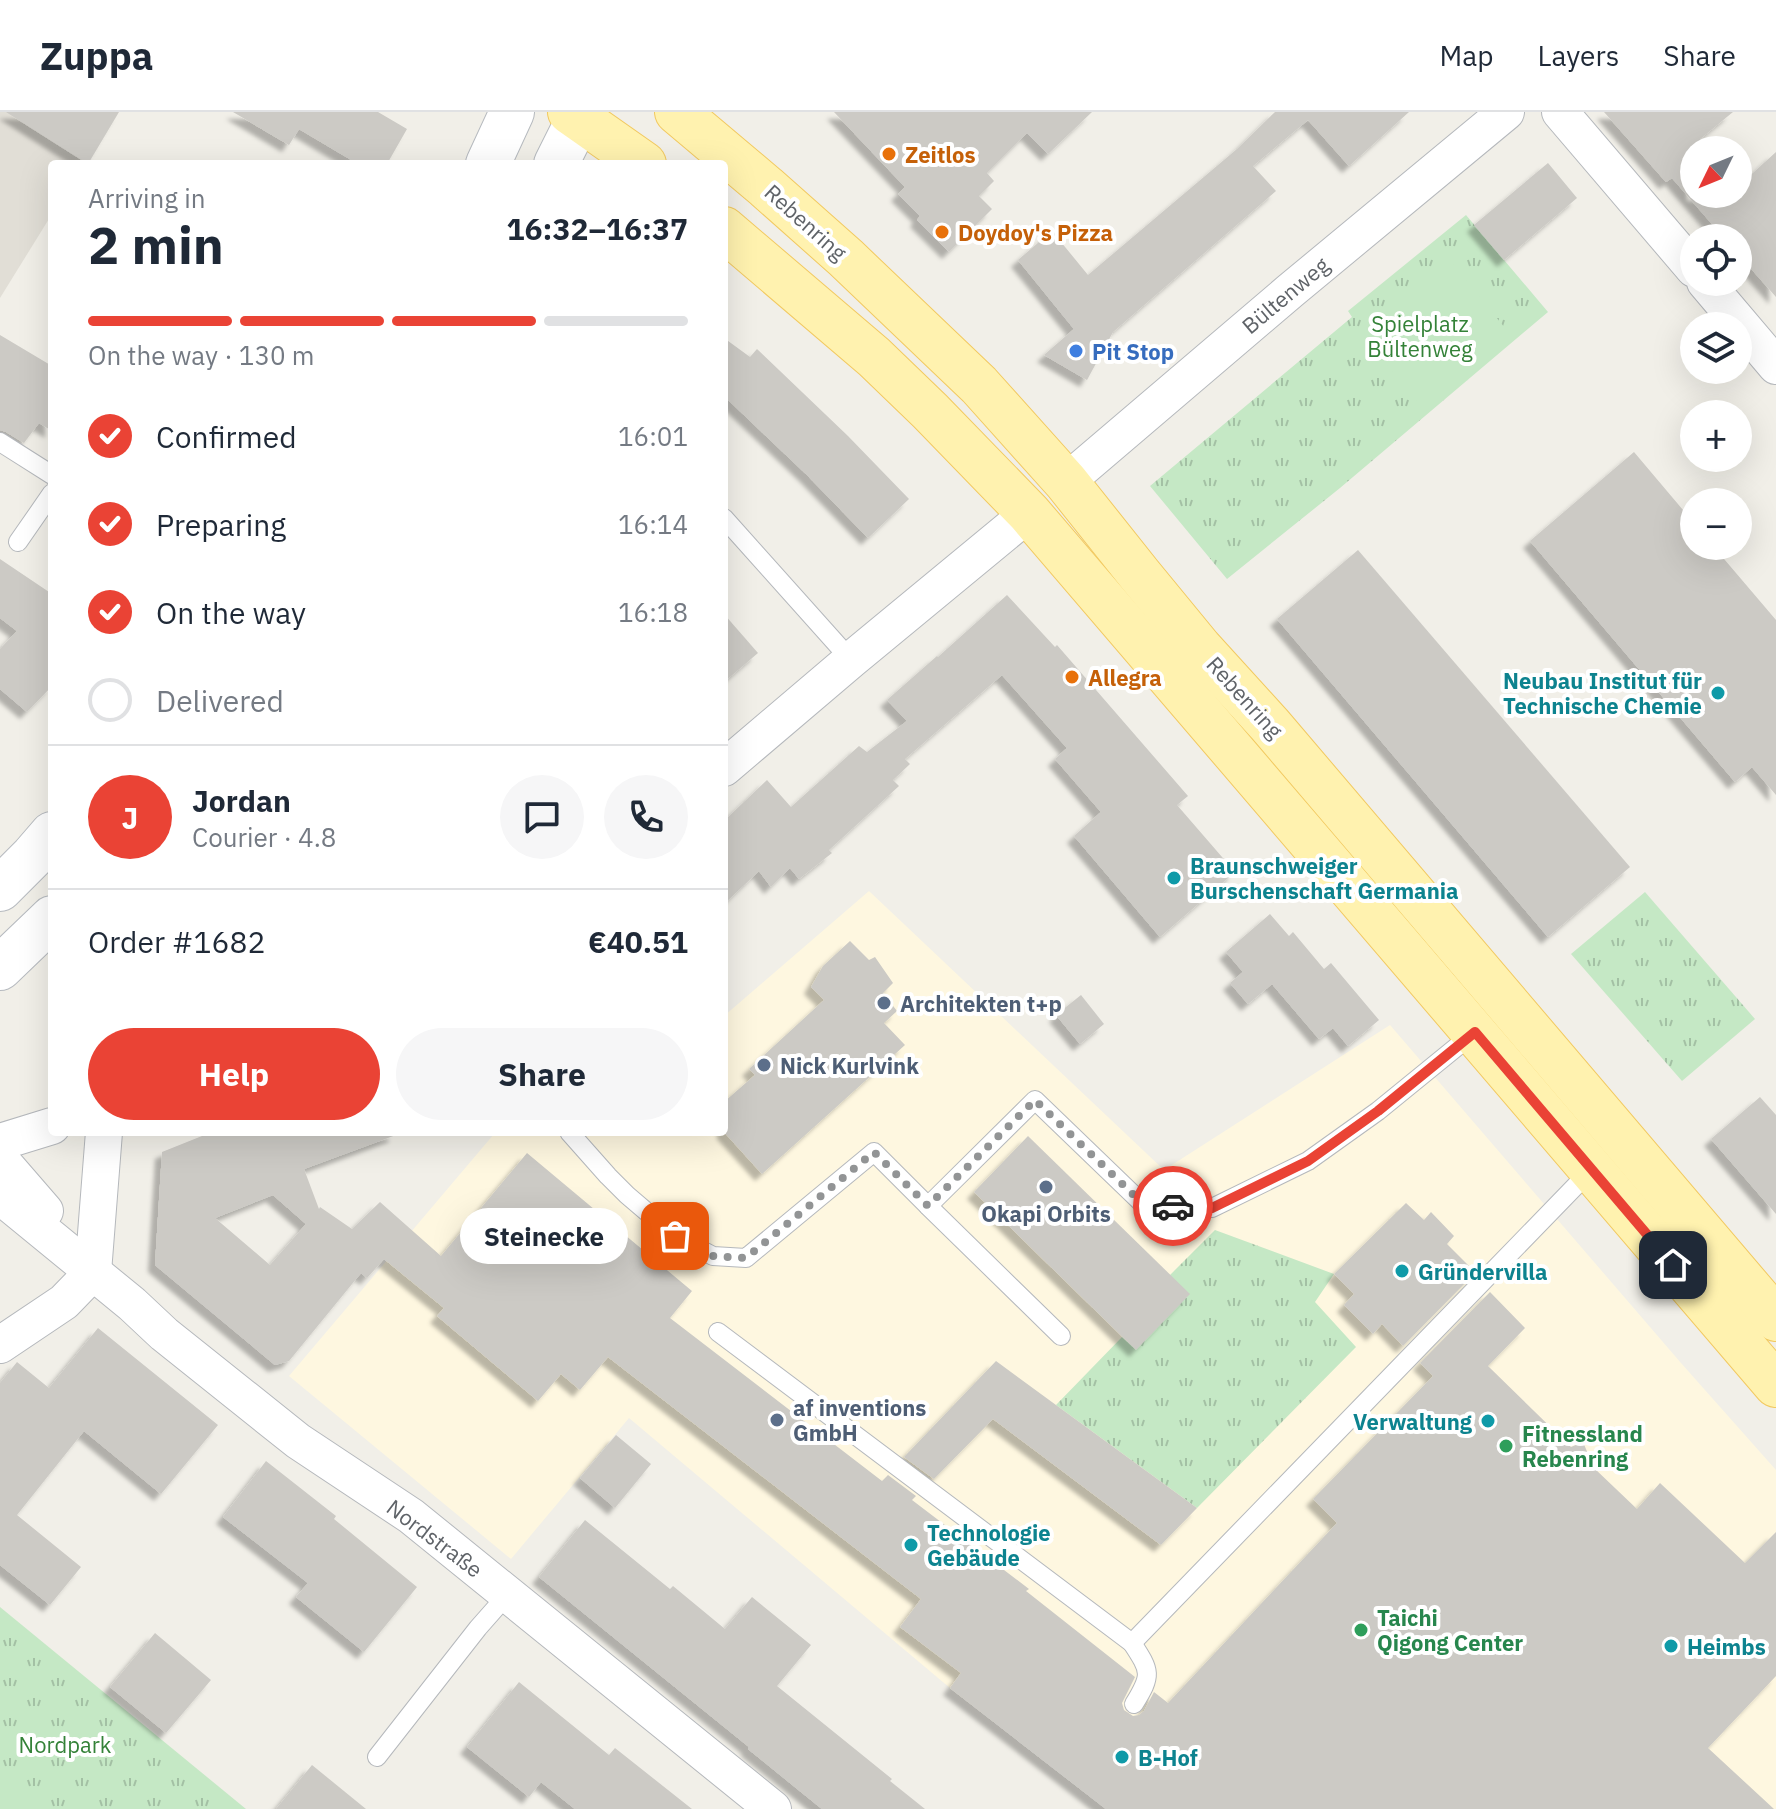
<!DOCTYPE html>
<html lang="en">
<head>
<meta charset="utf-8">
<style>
	body { margin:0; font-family:"IBM Plex Sans",sans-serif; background:#f6f6f7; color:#1f2937; height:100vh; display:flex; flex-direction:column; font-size:30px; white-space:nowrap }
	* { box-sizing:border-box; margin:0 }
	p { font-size:26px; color:#747a83 }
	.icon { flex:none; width:44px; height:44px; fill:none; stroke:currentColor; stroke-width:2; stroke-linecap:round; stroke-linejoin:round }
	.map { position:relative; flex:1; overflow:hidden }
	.panel { position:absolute; left:48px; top:48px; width:680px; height:976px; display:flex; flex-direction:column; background:#fff; border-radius:8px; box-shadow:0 8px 32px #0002 }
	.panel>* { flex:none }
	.needle { width:52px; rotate:227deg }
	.tools { position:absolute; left:1680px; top:24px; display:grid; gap:16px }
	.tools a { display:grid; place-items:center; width:72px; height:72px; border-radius:50%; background:#fff; box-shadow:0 8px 32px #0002; font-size:40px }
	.pin { position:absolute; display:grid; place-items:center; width:68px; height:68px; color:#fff; margin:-34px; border-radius:16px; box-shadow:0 4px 12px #0006 }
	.courier { position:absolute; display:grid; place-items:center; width:80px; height:80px; margin:-40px; border:6px solid #ea4335; border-radius:50%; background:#fff; color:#222; box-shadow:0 2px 10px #0007 }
	.bubble { position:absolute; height:56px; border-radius:28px; background:#fff; box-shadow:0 8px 32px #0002; font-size:26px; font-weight:800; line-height:56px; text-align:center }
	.summary em { font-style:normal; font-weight:800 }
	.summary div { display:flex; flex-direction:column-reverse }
	.summary { display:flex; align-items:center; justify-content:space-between; height:136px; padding:0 40px }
	h1 { font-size:52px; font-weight:800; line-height:60px }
	.bar { display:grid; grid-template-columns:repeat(4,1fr); gap:12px 8px; align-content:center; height:96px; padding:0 40px }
	.bar i { height:10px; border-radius:6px; background:#e0e1e3 }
	.bar .on { background:#ea4335 }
	.bar p { grid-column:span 4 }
	.line { display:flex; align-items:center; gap:20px; padding:0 40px; border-top:2px solid #e0e1e3 }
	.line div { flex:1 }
	.round { display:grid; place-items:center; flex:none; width:84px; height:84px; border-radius:42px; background:#f6f6f7 }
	ol { padding:0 40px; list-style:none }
	li { display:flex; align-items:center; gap:24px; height:88px }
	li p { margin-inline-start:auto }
	li .icon { padding:8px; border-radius:50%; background:#ea4335; color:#fff; stroke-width:4 }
	li:last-child { color:#747a83 }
	li i { width:44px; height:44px; border:4px solid #e0e1e3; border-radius:50% }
	.button { display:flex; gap:16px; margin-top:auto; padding:16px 40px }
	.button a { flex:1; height:92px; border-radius:48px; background:#ea4335; color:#fff; font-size:32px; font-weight:800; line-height:92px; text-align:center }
	.button a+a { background:#f6f6f7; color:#1f2937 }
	header { display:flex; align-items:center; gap:48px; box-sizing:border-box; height:112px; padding:0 40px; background:#fff; border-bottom:2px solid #e0e1e3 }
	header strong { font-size:38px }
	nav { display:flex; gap:44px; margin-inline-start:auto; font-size:28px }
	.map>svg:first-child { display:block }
</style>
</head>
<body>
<header>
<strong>Zuppa</strong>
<nav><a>Map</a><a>Layers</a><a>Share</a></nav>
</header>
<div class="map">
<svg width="1776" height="1697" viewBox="0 0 1776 1697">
	<defs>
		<pattern id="grass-tufts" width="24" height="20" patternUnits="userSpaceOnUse" patternTransform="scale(2)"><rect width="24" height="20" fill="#c5e8c5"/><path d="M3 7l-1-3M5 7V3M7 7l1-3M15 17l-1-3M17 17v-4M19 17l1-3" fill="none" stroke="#a3c0a4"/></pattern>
		<filter id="shadow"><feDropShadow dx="-7" dy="7" stdDeviation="2" flood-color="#0004"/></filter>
	</defs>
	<rect width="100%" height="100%" fill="#f1efe8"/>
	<polygon fill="#fef7e0" points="869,779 1164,1058 1390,913 1681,1251 1776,1358 1776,1697 1109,1697 950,1576 629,1306 511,1447 289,1264 494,1022 509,1020 724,1020 724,904"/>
	<polygon fill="#e1ded6" points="0,0 115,0 83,52 52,52 52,102 0,186"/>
	<g fill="url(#grass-tufts)">
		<polygon points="1466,103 1548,200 1340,376 1227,467 1150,374 1352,205 1348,199"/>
		<polygon points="1645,780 1755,907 1682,969 1571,842"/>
		<polygon points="1215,1118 1334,1162 1315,1190 1356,1235 1197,1396 1056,1293 1122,1225 1136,1237 1170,1163"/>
		<polygon points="0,1495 246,1697 0,1697"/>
	</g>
	<g fill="#c5e8c5">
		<polygon points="1453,152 1505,216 1417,289 1364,225"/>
		<polygon points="0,1665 35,1697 0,1697"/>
	</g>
	<g fill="#cccac5" fill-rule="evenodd" filter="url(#shadow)">
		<polygon points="6,0 119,0 88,52"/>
		<polygon points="233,0 378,0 407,17 387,52 358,52 299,17 289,33"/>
		<polygon points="834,0 1092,0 1048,42 1027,21 987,61 994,69 979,84 992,97 949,140 917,108 920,104 898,82 905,75"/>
		<polygon points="1275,0 1409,0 1349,54 1308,8 1253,54 1276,79 1113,220 1087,268 1044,243 1074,217 1018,148 1052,119 1088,163 1237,37"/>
		<polygon points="1604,0 1733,0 1700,27 1711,38 1694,38 1694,82 1738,82 1738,65 1743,70 1776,40 1776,185 1738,142 1738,126 1724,126 1672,66 1666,70"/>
		<polygon points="1548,51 1577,86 1504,148 1474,113"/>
		<polygon points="0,223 52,254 52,319 39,311 24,331 6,320 0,318"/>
		<polygon points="724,226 750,245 757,237 848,324 909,387 868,426 807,363 724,284"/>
		<polygon points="1634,340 1694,411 1694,434 1713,434 1776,508 1776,683 1752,655 1735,670 1530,429"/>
		<polygon points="1358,438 1630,755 1548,825 1277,507"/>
		<polygon points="0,447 52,482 52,574 27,600 0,577 0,537 17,519 0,506"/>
		<polygon points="1007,483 1055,535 1057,533 1188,684 1177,693 1235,760 1160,825 1074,724 1101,700 1055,647 1067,636 1002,563 905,647 910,652 893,668 899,674 829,738 832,741 799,767 790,756 771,775 759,759 724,792 724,709 767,668 791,695 859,634 867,640 907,609 887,588 937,544 938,545"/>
		<polygon points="724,502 758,541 724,570"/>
		<polygon points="1270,802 1289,824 1293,820 1324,857 1331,851 1379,908 1348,934 1333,916 1319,927 1272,872 1248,892 1230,871 1243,860 1226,840"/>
		<polygon points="850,829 869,848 875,845 893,871 883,881 897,899 884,911 905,933 762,1062 724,1020 724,990 755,963 749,957 824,888 811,875 823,854"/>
		<polygon points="1081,883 1104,912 1080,932 1056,903"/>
		<polygon points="1760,985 1776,1003 1776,1102 1711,1027"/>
		<path d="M212,1020H395L396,1023L304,1057L319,1097L320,1095L352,1117L380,1090L441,1144L527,1041L692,1179L670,1206L882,1369L888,1363L916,1384L912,1388L1029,1477L1026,1479L1135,1565L1122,1591L1124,1598L1133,1604L1139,1603L1144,1599L1154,1580L1168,1591L1337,1411L1313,1387L1433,1264L1420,1251L1490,1180L1525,1216L1488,1254L1571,1335L1583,1330L1594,1356L1637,1397L1660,1371L1745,1451L1776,1420V1564L1708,1636L1774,1697H1106L950,1576L961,1561L900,1515L921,1487L608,1245L580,1278L561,1262L538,1289L437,1204L444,1196L384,1147L367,1166L361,1161L289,1249L275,1253L155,1153L162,1040ZM273,1083L306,1112L270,1153L215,1106Z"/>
		<polygon points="1028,1024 1190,1182 1136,1238 974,1080"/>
		<polygon points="1406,1091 1424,1108 1431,1100 1454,1124 1447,1132 1471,1156 1468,1158 1473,1163 1403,1234 1382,1212 1373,1222 1344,1193 1354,1182 1334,1162"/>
		<polygon points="98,1216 218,1313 161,1382 84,1319 17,1403 81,1455 50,1493 0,1453 0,1271 17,1250 49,1276"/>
		<polygon points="996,1249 1056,1293 1197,1396 1161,1433 993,1307 934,1367 904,1345"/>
		<polygon points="616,1323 651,1352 615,1396 580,1366"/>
		<polygon points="266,1349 336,1404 334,1407 417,1475 364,1540 296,1485 308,1471 223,1405"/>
		<polygon points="585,1408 670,1477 673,1474 725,1517 752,1485 811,1533 777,1574 892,1667 890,1669 925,1697 822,1697 748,1637 749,1635 539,1465"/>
		<polygon points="155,1521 211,1568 166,1621 110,1575"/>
		<polygon points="519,1570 609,1643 615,1636 692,1697 575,1697 541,1670 529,1685 467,1635"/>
		<polygon points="312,1653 366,1697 276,1697"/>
	</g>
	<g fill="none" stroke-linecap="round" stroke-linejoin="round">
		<g stroke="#b5b8bc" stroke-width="20">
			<g id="service">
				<polyline points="0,330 52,363"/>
				<polyline points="724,406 851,548"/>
				<polyline points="18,430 52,381"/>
				<polyline points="569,1020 608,1064 627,1083 675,1124 713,1144 746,1146 874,1040 928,1094 1035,988 1144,1093 1212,1096 1308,1049 1378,999 1475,920"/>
				<polyline points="928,1094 1061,1224"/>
				<polyline points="718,1220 1132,1531 1592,1057"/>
				<path d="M1132,1531C1151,1560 1152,1563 1134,1592"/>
				<polyline points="377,1645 478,1516 508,1482"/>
			</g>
		</g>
		<g stroke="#b5b8bc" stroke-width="38">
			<g id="minor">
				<polyline points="1560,0 1694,157"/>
				<polyline points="1705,170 1776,254"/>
				<polyline points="1066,370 1290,179 1506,0"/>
				<polyline points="724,656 851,548 1029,401"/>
				<polyline points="0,1030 52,1014"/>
				<polyline points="0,1047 45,1099"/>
				<polyline points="0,1084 132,1192 164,1222 298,1329 411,1404 773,1697"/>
				<polyline points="93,1160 104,1020"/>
				<polyline points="0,1233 64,1190 93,1160"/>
			</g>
		</g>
		<g stroke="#b6babf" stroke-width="46">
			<g id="secondary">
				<polyline points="488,52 512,0"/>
				<polyline points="556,52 579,6"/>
				<polyline points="0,777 33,744 52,722"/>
				<polyline points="0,856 52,806"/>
			</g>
		</g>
		<g stroke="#f2c960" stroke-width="46">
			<g id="primary">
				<polyline points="570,0 644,52"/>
				<polyline points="677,0 766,75 846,146 979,273 1066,370 1140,463 1200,536 1270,613 1776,1207"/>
				<polyline points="724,117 874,245 930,299 1029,401 1776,1273"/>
			</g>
		</g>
		<use href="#service" stroke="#fff" stroke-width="18"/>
		<use href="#minor" stroke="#fff" stroke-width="36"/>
		<use href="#secondary" stroke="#fff" stroke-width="44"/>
		<use href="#primary" stroke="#fff2af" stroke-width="44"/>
	</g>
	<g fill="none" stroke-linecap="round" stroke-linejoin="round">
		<polyline stroke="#929495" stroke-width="8" stroke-dasharray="0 14.4" points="675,1124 713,1144 746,1146 874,1040 928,1094 1035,988 1144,1093 1173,1094"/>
		<polyline stroke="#ea4335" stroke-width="10" points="1173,1094 1212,1096 1308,1049 1378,999 1475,920 1673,1153"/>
	</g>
	<g fill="#e8710a" stroke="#fff" stroke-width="3">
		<circle cx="889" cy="42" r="8"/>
		<circle cx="942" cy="120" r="8"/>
		<circle cx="1072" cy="565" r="8"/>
	</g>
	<circle fill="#3f7fe0" stroke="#fff" stroke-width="3" cx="1076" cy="239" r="8"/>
	<g fill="#0f9aa8" stroke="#fff" stroke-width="3">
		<circle cx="1718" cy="581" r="8"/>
		<circle cx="1174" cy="766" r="8"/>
		<circle cx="1402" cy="1159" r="8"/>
		<circle cx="1488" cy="1309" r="8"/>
		<circle cx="911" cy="1433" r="8"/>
		<circle cx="1671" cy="1534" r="8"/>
		<circle cx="1122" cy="1645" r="8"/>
	</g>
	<g fill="#5c6f8a" stroke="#fff" stroke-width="3">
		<circle cx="884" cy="891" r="8"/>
		<circle cx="764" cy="953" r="8"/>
		<circle cx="1046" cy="1075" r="8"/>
		<circle cx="777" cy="1308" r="8"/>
	</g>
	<g fill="#2e9e5b" stroke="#fff" stroke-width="3">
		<circle cx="1506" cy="1334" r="8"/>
		<circle cx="1361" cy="1518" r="8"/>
	</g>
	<g text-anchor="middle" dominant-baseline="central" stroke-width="8" stroke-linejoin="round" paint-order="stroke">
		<g font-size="22" font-weight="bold" fill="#c56008" stroke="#fff" text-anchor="start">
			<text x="905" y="42">Zeitlos</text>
			<text x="958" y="120">Doydoy's Pizza</text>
			<text x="1088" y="565">Allegra</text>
		</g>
		<g font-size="22" fill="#5f6368" stroke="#fff">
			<text transform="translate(806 110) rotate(42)">Rebenring</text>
			<text transform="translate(1285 183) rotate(-40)">Bültenweg</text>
			<text transform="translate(1245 585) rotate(48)">Rebenring</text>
			<text transform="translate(435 1426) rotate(37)">Nordstraße</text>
		</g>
		<g font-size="22" fill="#348238" stroke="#fff">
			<text x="1420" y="211">Spielplatz<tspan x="1420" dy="25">Bültenweg</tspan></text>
			<text x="65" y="1632">Nordpark</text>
		</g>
		<g font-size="22" font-weight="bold" fill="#366cbe" stroke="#fff" text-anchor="start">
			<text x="1092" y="239">Pit Stop</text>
		</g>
		<g font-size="22" font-weight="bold" fill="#0d838f" stroke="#fff" text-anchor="start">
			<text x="1702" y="568" text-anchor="end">Neubau Institut für<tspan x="1702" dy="25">Technische Chemie</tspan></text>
			<text x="1190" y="753">Braunschweiger<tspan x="1190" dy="25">Burschenschaft Germania</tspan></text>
			<text x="1418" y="1159">Gründervilla</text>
			<text x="1472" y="1309" text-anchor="end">Verwaltung</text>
			<text x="927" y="1420">Technologie<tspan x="927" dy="25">Gebäude</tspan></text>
			<text x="1687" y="1534">Heimbs</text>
			<text x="1138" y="1645">B-Hof</text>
		</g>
		<g font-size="22" font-weight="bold" fill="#4e5e75" stroke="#fff" text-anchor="start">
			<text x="900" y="891">Architekten t+p</text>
			<text x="780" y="953">Nick Kurlvink</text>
			<text x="1046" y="1101" text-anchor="middle">Okapi Orbits</text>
			<text x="793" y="1295">af inventions<tspan x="793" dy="25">GmbH</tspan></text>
		</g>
		<g font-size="22" font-weight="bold" fill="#27864d" stroke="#fff" text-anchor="start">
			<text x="1522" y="1321">Fitnessland<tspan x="1522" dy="25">Rebenring</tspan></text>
			<text x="1377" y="1505">Taichi<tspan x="1377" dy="25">Qigong Center</tspan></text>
		</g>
	</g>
</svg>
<div class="tools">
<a><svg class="needle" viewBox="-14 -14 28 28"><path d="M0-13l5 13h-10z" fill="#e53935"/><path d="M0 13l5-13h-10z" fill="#747a83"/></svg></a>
<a><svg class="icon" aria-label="locate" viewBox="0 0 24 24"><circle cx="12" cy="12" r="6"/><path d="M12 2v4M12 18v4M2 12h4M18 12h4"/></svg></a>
<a><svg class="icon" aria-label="layers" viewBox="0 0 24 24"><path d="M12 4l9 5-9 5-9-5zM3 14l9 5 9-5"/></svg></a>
<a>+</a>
<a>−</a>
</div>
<div class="pin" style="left:675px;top:1124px;background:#ea580c"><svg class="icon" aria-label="bag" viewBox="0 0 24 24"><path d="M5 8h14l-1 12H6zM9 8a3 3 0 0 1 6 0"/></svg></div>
<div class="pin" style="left:1673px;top:1153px;background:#1f2937"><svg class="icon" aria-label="home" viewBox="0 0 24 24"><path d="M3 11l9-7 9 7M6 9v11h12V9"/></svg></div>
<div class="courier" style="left:1173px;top:1094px"><svg class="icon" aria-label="car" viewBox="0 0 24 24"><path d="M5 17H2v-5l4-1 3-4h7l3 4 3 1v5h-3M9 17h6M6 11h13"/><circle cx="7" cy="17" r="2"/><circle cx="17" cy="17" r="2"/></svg></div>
<div class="bubble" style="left:460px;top:1096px;width:168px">Steinecke</div>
<section class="panel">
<div class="summary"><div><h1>2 min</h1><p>Arriving in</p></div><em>16:32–16:37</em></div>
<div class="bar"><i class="on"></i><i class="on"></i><i class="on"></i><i></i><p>On the way · 130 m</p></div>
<ol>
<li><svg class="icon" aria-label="check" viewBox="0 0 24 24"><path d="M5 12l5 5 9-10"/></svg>Confirmed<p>16:01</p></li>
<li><svg class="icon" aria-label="check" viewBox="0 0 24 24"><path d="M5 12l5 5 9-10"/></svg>Preparing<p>16:14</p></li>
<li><svg class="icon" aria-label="check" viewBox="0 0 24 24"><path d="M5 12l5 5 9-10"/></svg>On the way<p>16:18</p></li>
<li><i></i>Delivered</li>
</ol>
<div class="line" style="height:144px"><b class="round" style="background:#ea4335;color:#fff">J</b><div><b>Jordan</b><p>Courier · 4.8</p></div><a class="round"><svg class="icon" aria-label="chat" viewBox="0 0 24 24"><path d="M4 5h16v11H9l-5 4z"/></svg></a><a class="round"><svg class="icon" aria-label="phone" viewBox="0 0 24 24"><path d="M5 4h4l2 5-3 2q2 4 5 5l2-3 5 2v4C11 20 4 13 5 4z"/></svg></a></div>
<div class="line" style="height:104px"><div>Order #1682</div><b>€40.51</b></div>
<div class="button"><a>Help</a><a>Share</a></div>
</section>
</div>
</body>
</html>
